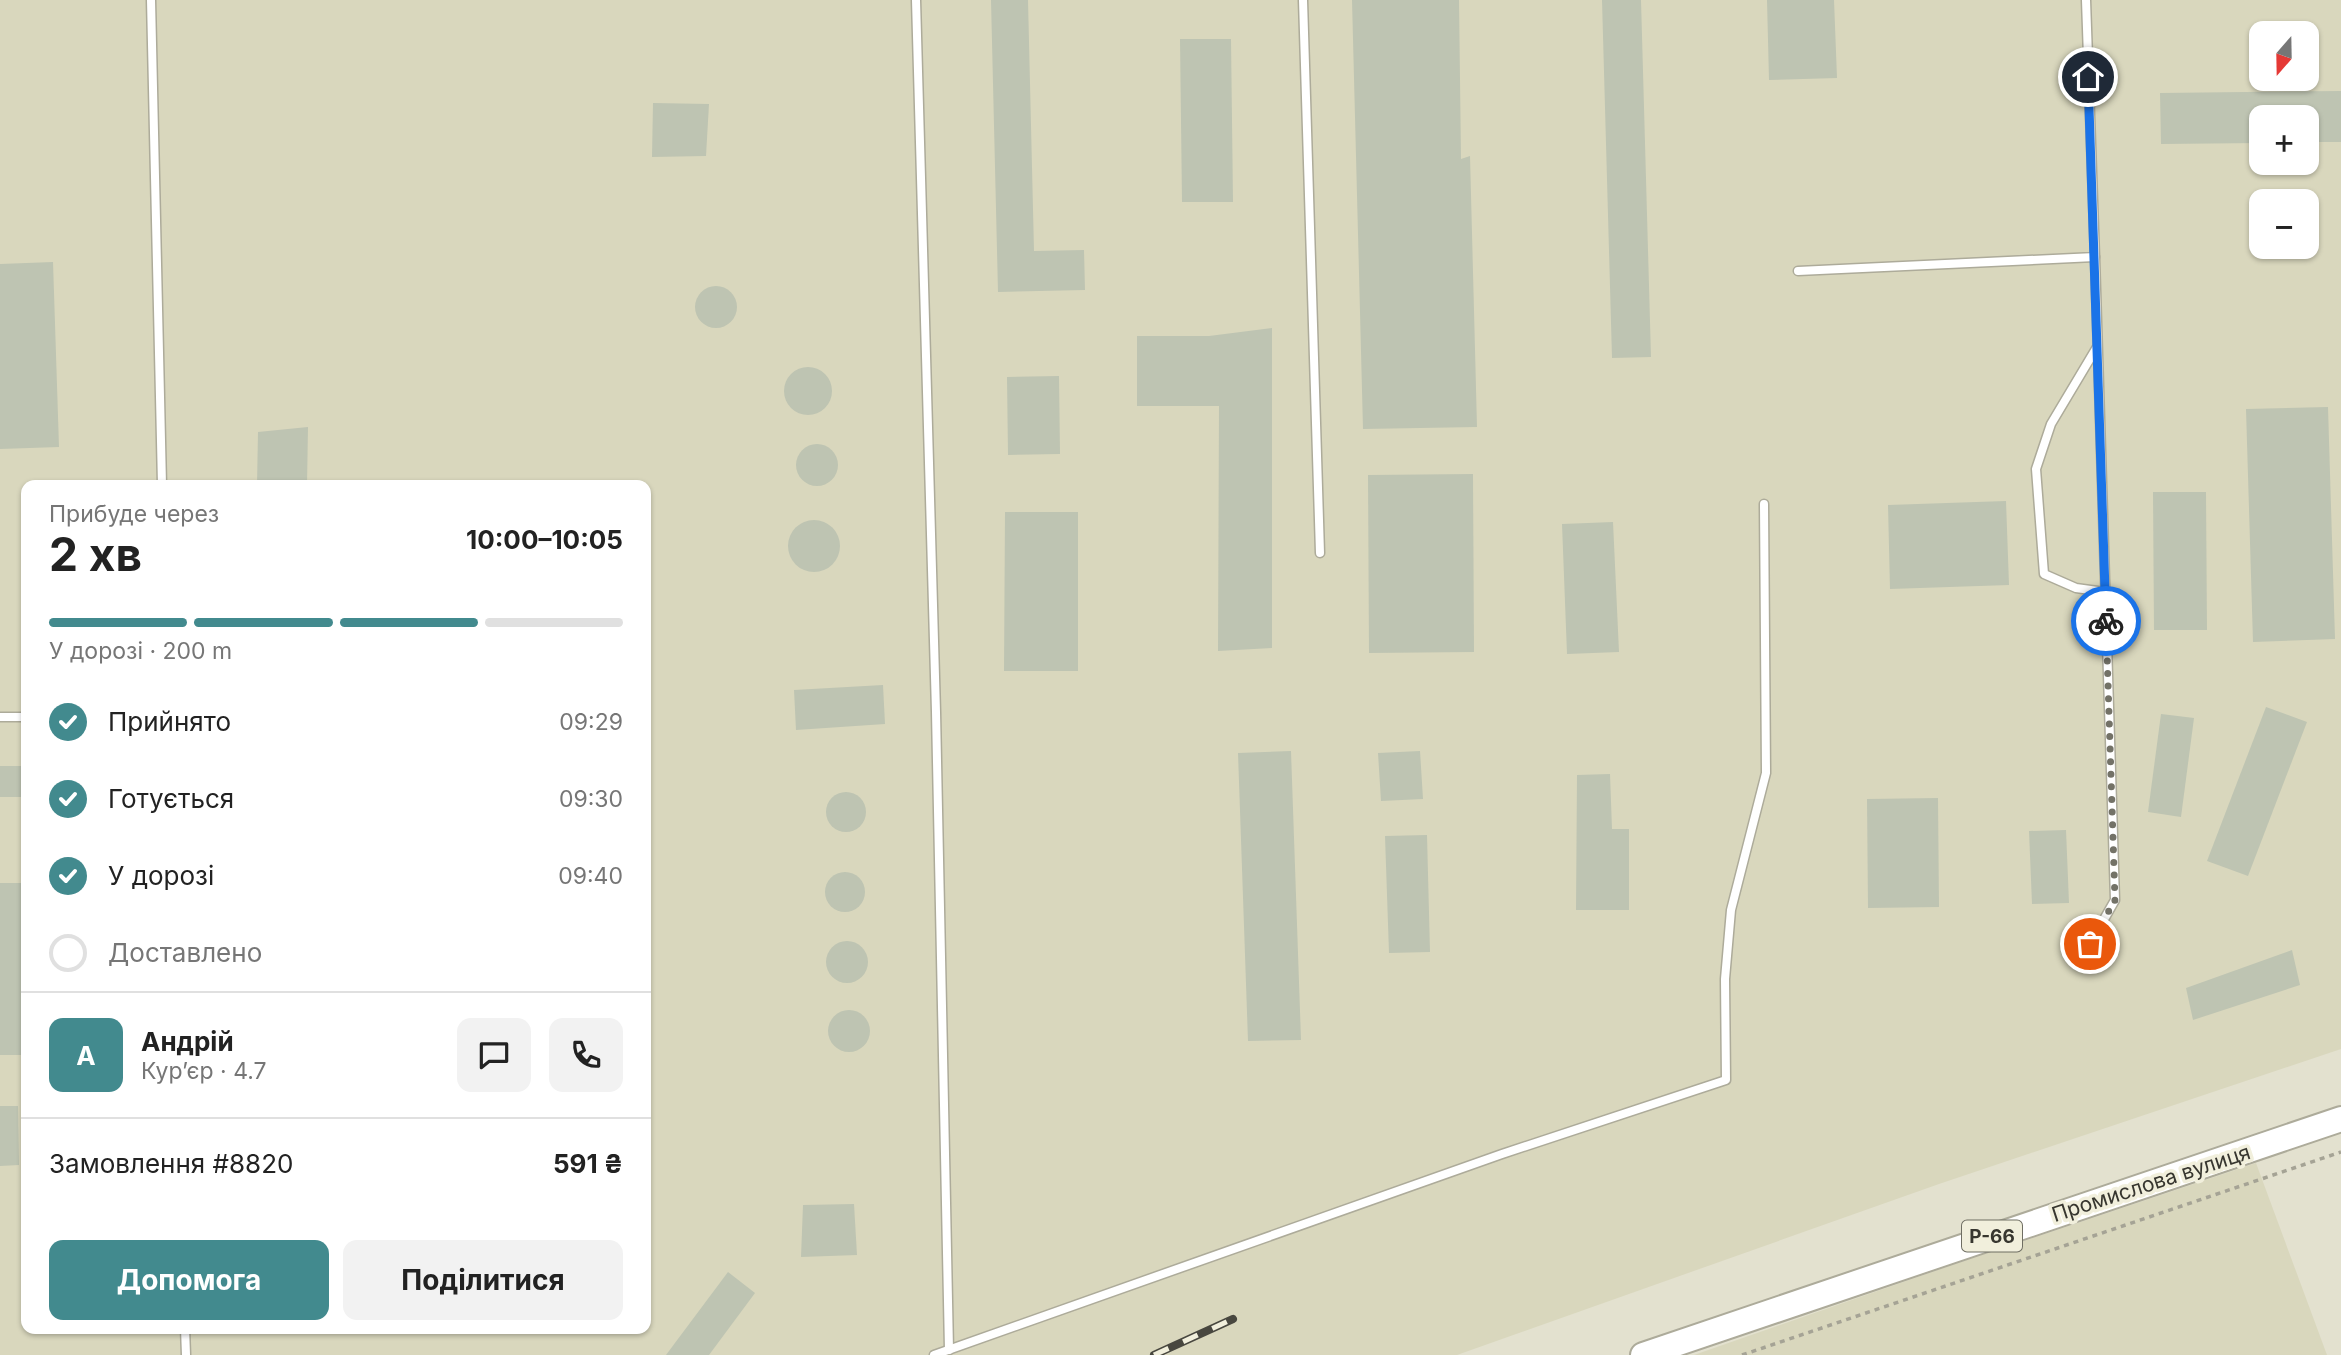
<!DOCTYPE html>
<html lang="uk">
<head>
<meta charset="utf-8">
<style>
	body { margin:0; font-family:Inter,sans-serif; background:#f2f2f2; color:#222; height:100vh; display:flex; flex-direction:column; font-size:26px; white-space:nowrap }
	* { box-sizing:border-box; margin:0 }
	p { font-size:23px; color:#767676 }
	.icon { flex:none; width:38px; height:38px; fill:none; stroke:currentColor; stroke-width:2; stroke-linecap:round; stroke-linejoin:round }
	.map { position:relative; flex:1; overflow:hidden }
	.drawer { position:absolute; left:21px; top:480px; width:630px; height:854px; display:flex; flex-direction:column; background:#fff; border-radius:14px; box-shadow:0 2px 5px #0004 }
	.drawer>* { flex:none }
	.needle { width:46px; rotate:200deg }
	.fabs { position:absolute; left:2249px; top:21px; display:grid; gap:14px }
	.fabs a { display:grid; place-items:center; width:70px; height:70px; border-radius:14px; background:#fff; box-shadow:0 2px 5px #0004; font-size:35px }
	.pin { position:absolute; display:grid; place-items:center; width:60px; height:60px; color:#fff; margin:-30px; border:4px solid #fff; border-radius:50%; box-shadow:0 2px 7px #0007 }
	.courier { position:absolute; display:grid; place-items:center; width:70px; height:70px; margin:-35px; border:5px solid #1a73e8; border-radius:50%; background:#fff; color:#222; box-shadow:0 2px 9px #0007 }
	.head em { font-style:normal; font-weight:700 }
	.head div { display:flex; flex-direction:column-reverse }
	.head { display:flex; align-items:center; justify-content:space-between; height:119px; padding:0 28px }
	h1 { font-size:46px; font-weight:700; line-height:52px }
	.bar { display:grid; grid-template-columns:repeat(4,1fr); gap:10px 7px; align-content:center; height:84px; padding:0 28px }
	.bar i { height:9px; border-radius:5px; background:#e0e0e0 }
	.bar .current { background:#428a8e }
	.bar p { grid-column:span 4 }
	.line { display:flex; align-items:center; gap:18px; padding:0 28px; border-top:2px solid #e0e0e0 }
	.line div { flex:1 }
	.round { display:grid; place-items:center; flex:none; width:74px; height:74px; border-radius:14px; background:#f2f2f2 }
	ol { padding:0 28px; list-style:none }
	li { display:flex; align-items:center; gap:21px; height:77px }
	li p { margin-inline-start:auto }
	li .icon { padding:7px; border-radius:50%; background:#428a8e; color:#fff; stroke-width:4 }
	li:last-child { color:#767676 }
	li i { width:38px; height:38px; border:4px solid #e0e0e0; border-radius:50% }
	.cta { display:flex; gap:14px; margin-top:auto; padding:14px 28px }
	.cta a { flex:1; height:80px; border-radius:14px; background:#428a8e; color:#fff; font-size:28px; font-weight:700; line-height:80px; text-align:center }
	.cta a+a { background:#f2f2f2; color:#222 }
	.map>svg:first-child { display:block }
</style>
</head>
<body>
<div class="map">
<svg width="2341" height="1355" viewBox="0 0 2341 1355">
	<rect width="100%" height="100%" fill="#e3e1cf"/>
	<g fill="#d9d7bd" fill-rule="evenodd">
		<path d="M0,0H2341V1049L1939,1184L1457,1355H0ZM2261,33H2306V79H2261ZM2261,117H2306V163H2261ZM2261,201H2306V247H2261ZM26,485H646V1328H26Z"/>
		<polygon points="2256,1163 2327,1355 1694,1355 1952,1265"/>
	</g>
	<g fill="#bec4b2">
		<polygon points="991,0 1028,0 1034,251 1084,250 1085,290 998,292"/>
		<polygon points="1352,0 1459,0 1461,159 1470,156 1477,427 1363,429"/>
		<polygon points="1602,0 1641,0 1651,357 1612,358"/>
		<polygon points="1767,0 1834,0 1837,78 1769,80"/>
		<polygon points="1180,39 1231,39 1233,202 1182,202"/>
		<polygon points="2341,91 2341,142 2306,142 2306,117 2261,117 2261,143 2161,144 2160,93"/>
		<polygon points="653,103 709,104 706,156 652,157"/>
		<polygon points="53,262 59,447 0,449 0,264"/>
		<circle cx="716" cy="307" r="21"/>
		<polygon points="1272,328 1272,648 1218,651 1219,406 1137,406 1137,336 1209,336"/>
		<circle cx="808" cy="391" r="24"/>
		<polygon points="1059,376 1060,454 1008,455 1007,377"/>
		<polygon points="2328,407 2335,639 2253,642 2246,409"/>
		<polygon points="308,427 307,485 257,485 258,432"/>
		<circle cx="817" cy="465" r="21"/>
		<polygon points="1473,474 1474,652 1369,653 1368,475"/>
		<polygon points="2153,492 2206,492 2207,630 2154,630"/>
		<polygon points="2006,501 2009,585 1890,589 1888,505"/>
		<polygon points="1005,512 1078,512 1078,671 1004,671"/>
		<circle cx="814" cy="546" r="26"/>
		<polygon points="1613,522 1619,652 1567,654 1562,524"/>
		<polygon points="883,685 885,724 796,730 794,690"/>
		<polygon points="2266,707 2307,722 2248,876 2207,861"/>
		<polygon points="2161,714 2194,718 2181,817 2148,812"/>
		<polygon points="1291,751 1301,1040 1248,1041 1238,753"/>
		<polygon points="1420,751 1423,799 1381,801 1378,753"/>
		<rect x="0" y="766" width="26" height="31"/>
		<polygon points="1610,774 1612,829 1629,829 1629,910 1576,910 1577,775"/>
		<circle cx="846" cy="812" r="20"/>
		<polygon points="1938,798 1939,907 1868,908 1867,799"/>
		<polygon points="2066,830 2069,903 2032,904 2029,831"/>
		<polygon points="1427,835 1430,952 1389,953 1385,836"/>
		<circle cx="845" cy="892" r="20"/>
		<rect x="0" y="883" width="26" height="172"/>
		<circle cx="847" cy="962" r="21"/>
		<polygon points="2292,950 2300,985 2193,1020 2186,988"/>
		<circle cx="849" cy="1031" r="21"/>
		<polygon points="0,1106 18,1106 19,1165 0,1166"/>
		<polygon points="854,1204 857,1255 801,1257 803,1205"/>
		<polygon points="728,1272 755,1293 709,1355 666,1355"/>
	</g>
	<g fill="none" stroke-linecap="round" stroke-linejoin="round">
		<g stroke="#adab9a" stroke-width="11">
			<g id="lane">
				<polyline points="151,0 162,485"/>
				<polyline points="916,0 936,712 949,1350"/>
				<polyline points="1303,0 1320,553"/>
				<polyline points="1798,271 2095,257 2086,0"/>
				<polyline points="2097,347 2051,424 2036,469 2044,574 2076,588 2105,592"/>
				<polyline points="0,717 26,717"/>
				<polyline points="2090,944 2115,900 2095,257"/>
				<polyline points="185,1328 186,1355"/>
				<polyline points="934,1355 1502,1154 1726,1080 1725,979 1731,910 1766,773 1764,504"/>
			</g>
		</g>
		<g stroke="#adab9a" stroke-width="28">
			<polyline id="primary" points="1643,1355 2341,1119"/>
		</g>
		<polyline stroke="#a5a395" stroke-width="3.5" stroke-dasharray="5 5" stroke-linecap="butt" points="1742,1355 2341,1152"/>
		<use href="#lane" stroke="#fff" stroke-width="8"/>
		<use href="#primary" stroke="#fff" stroke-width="24"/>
		<g stroke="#48473f" stroke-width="8">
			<polyline id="rail" points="1154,1355 1233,1319"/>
		</g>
		<use href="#rail" stroke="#f1efdc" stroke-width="5" stroke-dasharray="16" stroke-linecap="butt"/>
	</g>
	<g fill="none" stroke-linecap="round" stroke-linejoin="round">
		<polyline stroke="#737267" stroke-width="7" stroke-dasharray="0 12.6" points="2090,944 2115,900 2106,621"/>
		<polyline stroke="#1a73e8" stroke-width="9" points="2088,77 2106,621"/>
	</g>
	<g text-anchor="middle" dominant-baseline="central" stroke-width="7" stroke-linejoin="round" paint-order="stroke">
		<rect fill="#f1efdc" stroke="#6f6e63" stroke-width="2" x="1962" y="1220.5" width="60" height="31" rx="5"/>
		<g font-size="19" font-weight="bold" fill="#37362f">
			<text x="1992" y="1236">Р-66</text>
		</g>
		<g font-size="21" fill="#37362f" stroke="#f1efdc">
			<text transform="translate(2151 1183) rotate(-18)">Промислова вулиця</text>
		</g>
	</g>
</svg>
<div class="fabs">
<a><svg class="needle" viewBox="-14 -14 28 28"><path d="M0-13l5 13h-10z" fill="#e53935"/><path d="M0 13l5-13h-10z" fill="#767676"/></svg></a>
<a>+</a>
<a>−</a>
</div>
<div class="pin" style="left:2090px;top:944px;background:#ea580c"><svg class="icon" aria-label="bag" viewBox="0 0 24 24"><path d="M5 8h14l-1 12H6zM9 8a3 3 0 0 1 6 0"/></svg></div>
<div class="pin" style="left:2088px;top:77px;background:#1f2937"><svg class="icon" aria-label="home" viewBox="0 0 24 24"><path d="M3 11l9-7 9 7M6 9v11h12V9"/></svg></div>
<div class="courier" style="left:2106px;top:621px"><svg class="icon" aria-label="bike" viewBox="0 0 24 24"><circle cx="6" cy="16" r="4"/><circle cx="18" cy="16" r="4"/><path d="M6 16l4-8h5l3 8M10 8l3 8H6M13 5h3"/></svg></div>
<section class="drawer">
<div class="head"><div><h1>2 хв</h1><p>Прибуде через</p></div><em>10:00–10:05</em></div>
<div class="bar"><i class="current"></i><i class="current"></i><i class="current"></i><i></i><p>У дорозі · 200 m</p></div>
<ol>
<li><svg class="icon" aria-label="check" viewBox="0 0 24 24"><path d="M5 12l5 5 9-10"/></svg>Прийнято<p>09:29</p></li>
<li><svg class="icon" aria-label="check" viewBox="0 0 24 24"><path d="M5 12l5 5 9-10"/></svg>Готується<p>09:30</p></li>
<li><svg class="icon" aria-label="check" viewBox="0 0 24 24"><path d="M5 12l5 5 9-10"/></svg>У дорозі<p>09:40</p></li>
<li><i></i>Доставлено</li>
</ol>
<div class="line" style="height:126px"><b class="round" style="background:#428a8e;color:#fff">А</b><div><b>Андрій</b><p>Кур’єр · 4.7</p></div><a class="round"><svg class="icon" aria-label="chat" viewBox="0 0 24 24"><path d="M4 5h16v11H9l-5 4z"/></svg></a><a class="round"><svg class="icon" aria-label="phone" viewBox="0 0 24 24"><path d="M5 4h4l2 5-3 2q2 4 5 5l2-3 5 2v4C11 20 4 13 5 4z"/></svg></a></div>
<div class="line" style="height:91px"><div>Замовлення #8820</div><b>591 ₴</b></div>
<div class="cta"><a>Допомога</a><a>Поділитися</a></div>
</section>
</div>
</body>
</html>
